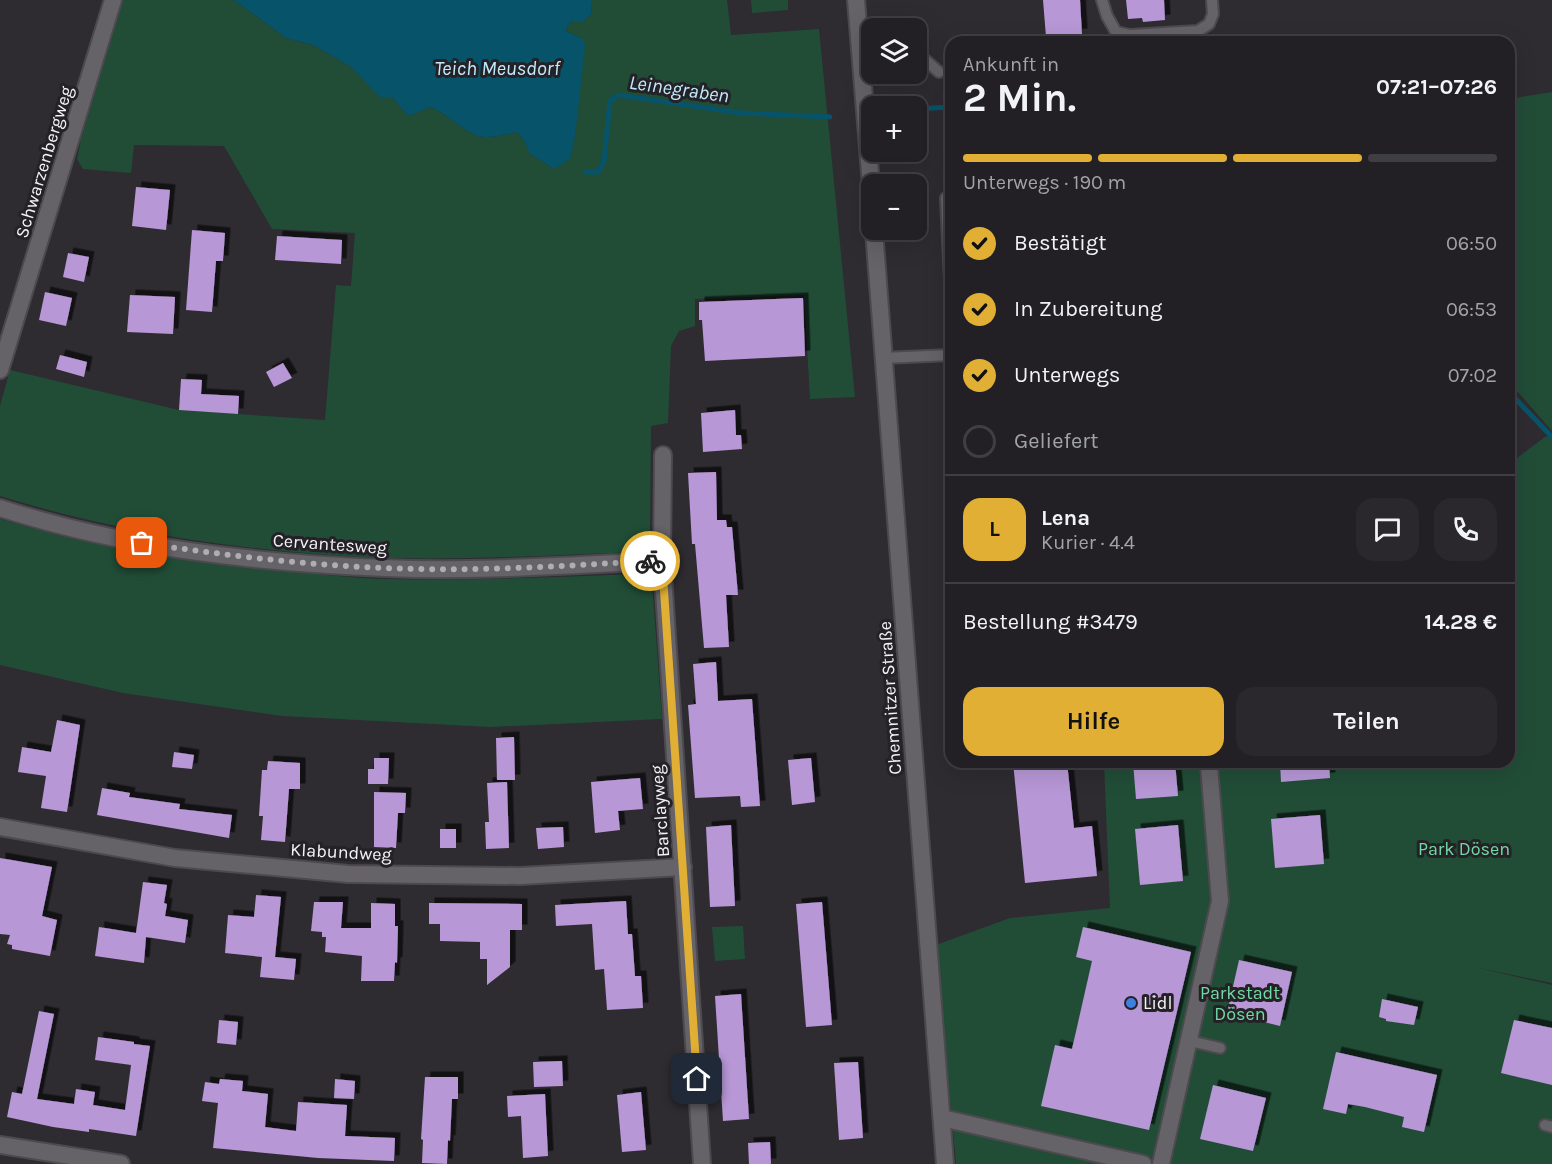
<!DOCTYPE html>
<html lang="de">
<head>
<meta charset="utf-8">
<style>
	body { margin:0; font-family:Karla,sans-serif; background:#2a282d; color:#f1f3f6; height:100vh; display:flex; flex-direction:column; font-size:22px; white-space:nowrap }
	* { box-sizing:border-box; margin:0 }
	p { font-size:20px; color:#a2a3a7 }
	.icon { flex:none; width:33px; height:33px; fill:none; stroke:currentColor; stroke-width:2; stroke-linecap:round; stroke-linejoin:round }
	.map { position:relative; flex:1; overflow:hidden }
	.sheet { position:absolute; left:945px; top:36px; width:570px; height:732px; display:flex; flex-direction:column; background:#222025; border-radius:18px; box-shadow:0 6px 24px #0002,0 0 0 2px #3f3e42 }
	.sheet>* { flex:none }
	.fabs { position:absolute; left:861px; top:18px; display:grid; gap:12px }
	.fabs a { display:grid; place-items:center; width:66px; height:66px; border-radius:12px; background:#222025; box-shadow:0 6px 24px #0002,0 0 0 2px #3f3e42; font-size:30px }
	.pin { position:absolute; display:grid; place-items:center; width:51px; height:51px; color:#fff; margin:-26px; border-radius:12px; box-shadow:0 3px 9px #0006 }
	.courier { position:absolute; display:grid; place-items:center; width:60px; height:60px; margin:-30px; border:4px solid #e1af34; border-radius:50%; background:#fff; color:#222; box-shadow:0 2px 8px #0007 }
	.head em { font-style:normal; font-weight:700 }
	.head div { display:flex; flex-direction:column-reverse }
	.head { display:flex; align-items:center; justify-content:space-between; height:102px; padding:0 18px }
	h1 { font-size:39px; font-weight:700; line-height:45px }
	.bar { display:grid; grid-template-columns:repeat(4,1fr); gap:9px 6px; align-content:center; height:72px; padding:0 18px }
	.bar i { height:8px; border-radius:4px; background:#3f3e42 }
	.bar .selected { background:#e1af34 }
	.bar p { grid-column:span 4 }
	.line { display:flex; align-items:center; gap:15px; padding:0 18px; border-top:2px solid #3f3e42 }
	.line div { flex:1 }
	.round { display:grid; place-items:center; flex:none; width:63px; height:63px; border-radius:18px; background:#2a282d }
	ol { padding:0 18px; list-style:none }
	li { display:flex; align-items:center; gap:18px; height:66px }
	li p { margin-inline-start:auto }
	li .icon { padding:6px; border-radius:50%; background:#e1af34; color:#111; stroke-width:4 }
	li:last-child { color:#a2a3a7 }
	li i { width:33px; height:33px; border:3px solid #3f3e42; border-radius:50% }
	.primary-button { display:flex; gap:12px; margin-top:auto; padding:12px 18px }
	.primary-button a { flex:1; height:69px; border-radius:18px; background:#e1af34; color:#111; font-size:24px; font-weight:700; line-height:69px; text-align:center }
	.primary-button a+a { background:#2a282d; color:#f1f3f6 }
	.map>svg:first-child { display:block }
</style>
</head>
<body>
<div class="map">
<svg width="1552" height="1164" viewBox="0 0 1552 1164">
	<defs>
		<filter id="shadow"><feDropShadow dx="5.5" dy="-5.5" stdDeviation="0" flood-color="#0009"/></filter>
	</defs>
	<rect width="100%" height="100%" fill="#2e2b31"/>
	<g fill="#214d37">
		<path d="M123,0H234L286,38L313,45L351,67L380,96L392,97L408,116L431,107C448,115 460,128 475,135C487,140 505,134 517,132L525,142L529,153L554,169L570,158L575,136L583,39L566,31L568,25L573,21H584L591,14L592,0H727L731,35L819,29L855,397L810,399L804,295L695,299V326L679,331L671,346L668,423L651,426L650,546L638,552C555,555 472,560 389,558C258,553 125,535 0,496V406L10,370L179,410L325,420L336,285L351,286L355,233L272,229L224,146L134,145L131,173L83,169L77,159L81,139Z"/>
		<polygon points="751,0 788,0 788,10 752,13"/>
		<polygon points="1552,92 1552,431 1509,382 1509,99"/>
		<polygon points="1552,436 1552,983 1474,967 1552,985 1552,1164 956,1164 936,945 1010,918 1110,908 1104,762 1509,762 1509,464 1545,437"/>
		<path d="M0,519C103,550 210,567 317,574C341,576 365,579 389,579C471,581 553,577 634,574L652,581L662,719L490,727L282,716L123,693L0,665Z"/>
		<polygon points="743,926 745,959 715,961 712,927"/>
	</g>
	<path fill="#07546a" d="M234,0H592L591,14L584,21H573L568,25L566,31L583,39L585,46L575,136L570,159L554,169L529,153L525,142L517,132C505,134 487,140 475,135C460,128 448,115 431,107L408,116L392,97H380L351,67L313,45L286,38Z"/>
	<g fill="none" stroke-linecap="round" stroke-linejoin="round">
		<g stroke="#07546a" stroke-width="5">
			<polyline points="916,109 951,107"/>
			<polyline points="586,172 598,172 604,161 610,101 618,95 741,113 830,117"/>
			<polyline points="1509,392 1552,437"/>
		</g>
	</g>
	<g fill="#b797d6" filter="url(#shadow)">
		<polygon points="1043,0 1080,0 1082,34 1046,37"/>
		<polygon points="1126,0 1164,0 1165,20 1143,22 1142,18 1128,19"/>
		<polygon points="136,187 170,190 166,230 132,226"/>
		<polygon points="192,230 225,233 223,261 216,261 212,312 186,310"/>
		<polygon points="277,236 342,240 341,264 275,260"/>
		<polygon points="68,253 89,257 84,282 63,277"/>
		<polygon points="45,292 72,298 66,326 39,320"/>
		<polygon points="130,295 175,297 173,334 127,332"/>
		<polygon points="803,298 805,356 705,361 702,320 699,320 699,302"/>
		<polygon points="60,355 87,362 84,377 56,369"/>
		<polygon points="283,363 292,378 274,387 266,372"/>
		<polygon points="181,379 202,380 201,394 239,396 238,414 179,410"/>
		<polygon points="735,410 736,435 741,435 742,449 703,452 701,413"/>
		<polygon points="716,472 717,520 726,520 727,527 732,527 738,595 726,595 729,647 704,648 695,544 692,544 688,473"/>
		<polygon points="716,662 718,701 752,699 760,806 741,807 740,796 695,798 688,705 696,704 693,664"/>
		<polygon points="57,720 80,725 67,812 41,808 46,776 18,772 22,747 51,752"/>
		<polygon points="514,737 515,780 497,780 496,738"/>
		<polygon points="174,752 194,755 192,769 172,767"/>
		<polygon points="374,758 389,758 388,784 368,784 368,769 374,769"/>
		<polygon points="811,758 815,802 792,805 788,760"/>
		<polygon points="268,761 300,763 300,789 289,789 285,842 261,840 263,816 259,816 262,770 267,770"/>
		<polygon points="1013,762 1067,762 1074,828 1092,826 1097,876 1025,883"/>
		<polygon points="1133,762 1175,762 1178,796 1136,799"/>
		<polygon points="1280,762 1329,762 1330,778 1281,782"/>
		<polygon points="640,778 643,809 618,811 620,830 595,833 591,782"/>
		<polygon points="507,782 509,848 486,849 485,822 489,822 487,783"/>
		<polygon points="102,788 130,793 129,797 180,804 179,809 232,815 229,838 97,815"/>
		<polygon points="374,792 406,793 405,813 398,813 396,848 374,847"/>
		<polygon points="1320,815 1324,864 1275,868 1271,819"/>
		<polygon points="731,825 735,906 710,907 706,827"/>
		<polygon points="1178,825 1183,881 1140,885 1135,829"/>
		<polygon points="563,827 564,847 538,849 536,828"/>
		<rect x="440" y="829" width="16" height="19"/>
		<polygon points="0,858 52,867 42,916 57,920 50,956 12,949 12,945 7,944 10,935 0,934"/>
		<polygon points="143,882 167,885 164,903 167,904 165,916 188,920 185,943 146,937 144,963 95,956 99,927 136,933"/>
		<polygon points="256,895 281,897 275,957 296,959 294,980 260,977 262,957 225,953 228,915 254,917"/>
		<polygon points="626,901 628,934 632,934 635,976 641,976 643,1008 607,1010 604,969 595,970 592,924 556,926 555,905"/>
		<polygon points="314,902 343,902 341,928 371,928 371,903 395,904 395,926 398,926 397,963 395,962 394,981 361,981 362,956 325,952 326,937 322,937 322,932 311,931"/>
		<polygon points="822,902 832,1025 806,1027 796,904"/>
		<polygon points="429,903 522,904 522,930 510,930 510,967 487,985 487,959 480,959 480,942 440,941 440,924 429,924"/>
		<polygon points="1083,927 1191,952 1149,1130 1041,1106 1055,1045 1072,1049 1092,961 1076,957"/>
		<polygon points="1239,960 1292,972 1280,1026 1227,1013"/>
		<polygon points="741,994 749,1119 723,1121 715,996"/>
		<polygon points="1382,999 1418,1007 1414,1025 1386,1021 1386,1019 1379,1017"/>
		<polygon points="39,1011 54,1014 37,1099 74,1104 76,1089 95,1092 93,1105 125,1110 131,1065 95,1060 98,1037 134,1042 134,1044 150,1046 136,1136 89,1129 89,1132 53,1127 7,1117 12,1092 22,1094"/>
		<polygon points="219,1020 238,1022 236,1045 217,1043"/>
		<polygon points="1514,1020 1552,1028 1552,1085 1501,1073"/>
		<polygon points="1336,1052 1437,1075 1424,1132 1402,1127 1404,1117 1365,1107 1348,1104 1346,1114 1323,1109"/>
		<polygon points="562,1061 563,1086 534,1087 533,1062"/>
		<polygon points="858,1062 863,1138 839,1140 834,1063"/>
		<polygon points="425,1077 458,1077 458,1099 452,1099 450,1141 448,1140 447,1164 422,1163 423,1140 421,1139"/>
		<polygon points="220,1079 243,1081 242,1091 268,1094 265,1127 296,1131 298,1102 347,1105 345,1136 395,1138 394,1161 318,1158 213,1148 218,1103 202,1101 205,1082 219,1084"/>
		<polygon points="335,1079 355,1081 354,1099 334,1098"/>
		<polygon points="1213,1085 1266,1098 1253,1151 1200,1139"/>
		<polygon points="641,1092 646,1150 622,1152 617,1095"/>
		<polygon points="545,1094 548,1156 523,1158 521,1116 508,1117 507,1096"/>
		<polygon points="770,1142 771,1164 749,1164 748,1143"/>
	</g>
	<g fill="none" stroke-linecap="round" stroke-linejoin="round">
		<g stroke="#4c4a4e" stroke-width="14">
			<g id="service">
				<polyline points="1102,0 1107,16 1116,32 1130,35 1198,31 1209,24 1213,14 1212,0"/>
				<polyline points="859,29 889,28"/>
				<polyline points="916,52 939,72"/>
				<polyline points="946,198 951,300"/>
				<polyline points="883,358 951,355"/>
				<polyline points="1190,1041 1220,1048"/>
				<polyline points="1545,1125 1552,1127"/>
			</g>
		</g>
		<g stroke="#4c4a4e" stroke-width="20">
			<g id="minor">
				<polyline points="0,370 113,0"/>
				<polyline points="663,455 662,561 702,1164"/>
				<path d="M0,508C124,548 256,563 385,568C477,572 570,565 662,561"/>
				<polyline points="0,827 175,858 348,874 520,876 683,867"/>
				<polyline points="942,1118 1143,1164"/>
				<polyline points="0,1145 121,1164"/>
				<polyline points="1161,1164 1220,901 1209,766 1210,762"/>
			</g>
		</g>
		<g stroke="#4c4a4e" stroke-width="20">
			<g id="secondary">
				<polyline points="856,0 872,197"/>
				<polyline points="874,230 945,1164"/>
			</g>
		</g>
		<use href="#service" stroke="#656268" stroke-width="10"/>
		<use href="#minor" stroke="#656268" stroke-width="16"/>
		<use href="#secondary" stroke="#656268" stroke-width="16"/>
	</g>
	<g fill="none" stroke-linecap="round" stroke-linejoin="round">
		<path stroke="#afadb2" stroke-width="6" stroke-dasharray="0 10.8" d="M142,543C223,555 304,565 386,568C474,572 562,566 650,561"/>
		<polyline stroke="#e1af34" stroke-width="8" points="650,561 662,561 697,1079"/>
	</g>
	<circle fill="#3f7fe0" stroke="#242227" stroke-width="2" cx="1131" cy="1003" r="6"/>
	<g text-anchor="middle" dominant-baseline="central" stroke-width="6" stroke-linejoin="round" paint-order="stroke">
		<g font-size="18" fill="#f5f3f7" stroke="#242227">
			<text transform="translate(44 162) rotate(-73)">Schwarzenbergweg</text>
			<text transform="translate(330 544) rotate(4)">Cervantesweg</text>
			<text transform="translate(890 698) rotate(-94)">Chemnitzer Straße</text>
			<text transform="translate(660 811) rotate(-94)">Barclayweg</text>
			<text transform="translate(341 852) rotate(3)">Klabundweg</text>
		</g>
		<g font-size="18" fill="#71d9a3" stroke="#242227">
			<text x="1464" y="849">Park Dösen</text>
			<text x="1240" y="993">Parkstadt<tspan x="1240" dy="21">Dösen</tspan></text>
		</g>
		<g font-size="18" fill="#f5f3f7" stroke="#242227" text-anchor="start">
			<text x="1143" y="1003">Lidl</text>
		</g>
		<g font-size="20" font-style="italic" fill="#c1ebfd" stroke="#242227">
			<text x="497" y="68">Teich Meusdorf</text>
			<text transform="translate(679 89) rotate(8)">Leinegraben</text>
		</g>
	</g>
</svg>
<div class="fabs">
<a><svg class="icon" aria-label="layers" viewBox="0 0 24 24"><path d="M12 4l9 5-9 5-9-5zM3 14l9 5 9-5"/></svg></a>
<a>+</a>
<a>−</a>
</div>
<div class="pin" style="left:142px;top:543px;background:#ea580c"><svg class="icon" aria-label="bag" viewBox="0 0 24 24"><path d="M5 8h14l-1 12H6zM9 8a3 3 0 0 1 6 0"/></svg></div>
<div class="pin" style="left:697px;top:1079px;background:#1f2937"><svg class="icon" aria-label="home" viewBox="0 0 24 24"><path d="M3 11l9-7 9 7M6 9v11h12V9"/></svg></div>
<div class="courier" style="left:650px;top:561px"><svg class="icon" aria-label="bike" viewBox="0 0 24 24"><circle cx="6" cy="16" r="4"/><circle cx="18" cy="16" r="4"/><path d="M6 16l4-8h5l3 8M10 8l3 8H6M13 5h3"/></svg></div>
<section class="sheet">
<div class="head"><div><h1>2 Min.</h1><p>Ankunft in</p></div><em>07:21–07:26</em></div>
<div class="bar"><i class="selected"></i><i class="selected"></i><i class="selected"></i><i></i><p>Unterwegs · 190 m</p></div>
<ol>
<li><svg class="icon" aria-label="check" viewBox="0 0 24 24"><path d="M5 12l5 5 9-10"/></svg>Bestätigt<p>06:50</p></li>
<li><svg class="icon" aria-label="check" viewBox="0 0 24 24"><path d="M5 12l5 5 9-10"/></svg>In Zubereitung<p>06:53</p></li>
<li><svg class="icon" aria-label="check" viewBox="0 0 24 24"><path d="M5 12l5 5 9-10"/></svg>Unterwegs<p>07:02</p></li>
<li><i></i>Geliefert</li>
</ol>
<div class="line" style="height:108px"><b class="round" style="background:#e1af34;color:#111">L</b><div><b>Lena</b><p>Kurier · 4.4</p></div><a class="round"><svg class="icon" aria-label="chat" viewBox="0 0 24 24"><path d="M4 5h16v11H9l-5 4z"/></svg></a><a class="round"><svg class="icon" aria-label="phone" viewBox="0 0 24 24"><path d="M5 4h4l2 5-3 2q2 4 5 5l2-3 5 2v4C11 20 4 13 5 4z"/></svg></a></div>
<div class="line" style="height:78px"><div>Bestellung #3479</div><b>14.28 €</b></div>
<div class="primary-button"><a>Hilfe</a><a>Teilen</a></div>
</section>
</div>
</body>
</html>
